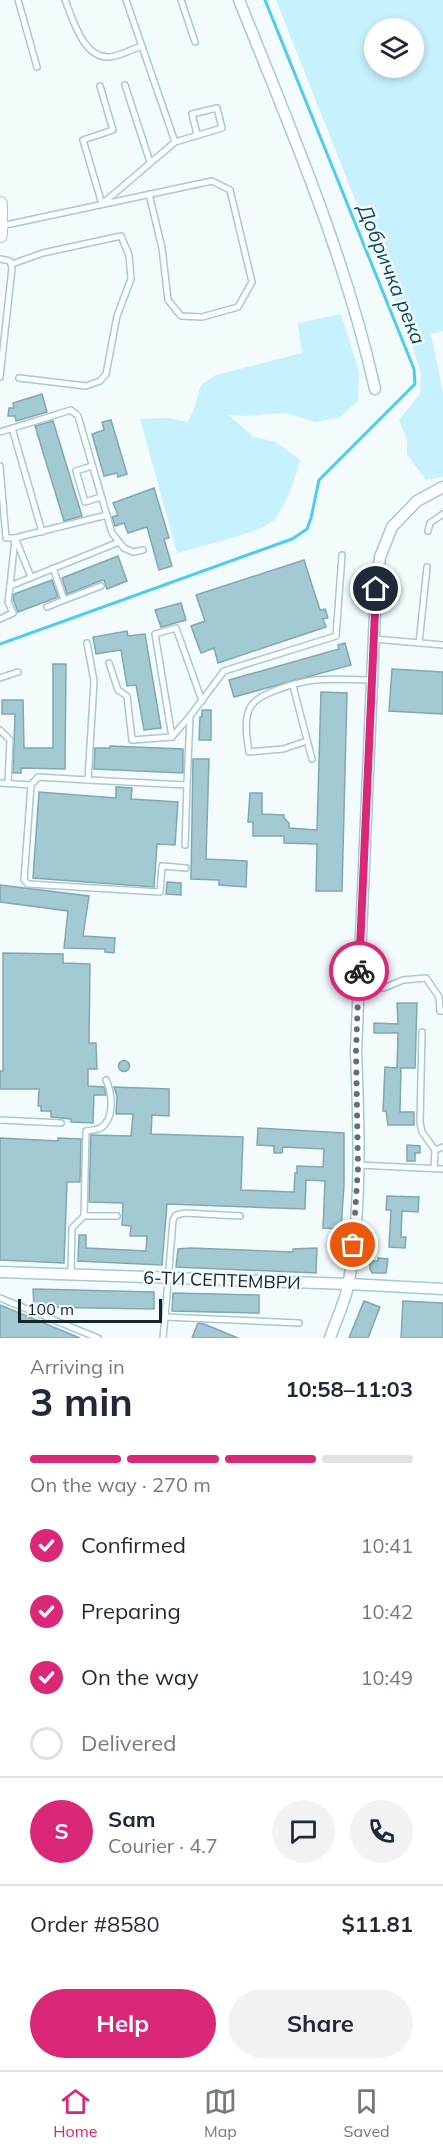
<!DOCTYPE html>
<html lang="en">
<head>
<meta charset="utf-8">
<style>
	body { margin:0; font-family:Mulish,sans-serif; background:#f2f2f3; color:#1f2937; height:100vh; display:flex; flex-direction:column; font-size:22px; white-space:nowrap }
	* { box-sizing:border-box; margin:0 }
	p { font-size:20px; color:#747a83 }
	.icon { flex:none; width:33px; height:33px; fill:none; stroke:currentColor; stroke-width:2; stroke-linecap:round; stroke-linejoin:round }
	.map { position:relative; height:1338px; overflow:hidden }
	.drawer { display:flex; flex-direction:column; background:#fff; flex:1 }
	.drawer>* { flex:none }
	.controls { position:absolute; left:364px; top:18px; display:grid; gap:12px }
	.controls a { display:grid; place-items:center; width:60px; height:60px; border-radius:50%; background:#fff; box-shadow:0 3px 9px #0003; font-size:30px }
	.scale { position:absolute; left:18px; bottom:15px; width:144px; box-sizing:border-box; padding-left:6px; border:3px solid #162529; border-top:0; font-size:16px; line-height:21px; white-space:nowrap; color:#162529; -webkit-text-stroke:4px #f3fbfd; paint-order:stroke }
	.pin { position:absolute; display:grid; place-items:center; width:51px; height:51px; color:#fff; margin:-26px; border:3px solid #fff; border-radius:50%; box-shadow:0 2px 6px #0007 }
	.courier { position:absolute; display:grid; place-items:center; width:60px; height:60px; margin:-30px; border:4px solid #db2777; border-radius:50%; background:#fff; color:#222; box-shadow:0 2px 8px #0007 }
	.summary em { font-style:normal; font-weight:700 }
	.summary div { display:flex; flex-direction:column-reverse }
	.summary { display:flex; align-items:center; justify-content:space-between; height:102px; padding:0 30px }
	h1 { font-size:39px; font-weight:700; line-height:45px }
	.bar { display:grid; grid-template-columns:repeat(4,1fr); gap:9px 6px; align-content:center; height:72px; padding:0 30px }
	.bar i { height:8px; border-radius:4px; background:#e0e1e3 }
	.bar .on { background:#db2777 }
	.bar p { grid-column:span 4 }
	.line { display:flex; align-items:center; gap:15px; padding:0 30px; border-top:2px solid #e0e1e3 }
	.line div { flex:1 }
	.round { display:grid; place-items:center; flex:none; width:63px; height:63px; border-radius:32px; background:#f2f2f3 }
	ol { padding:0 30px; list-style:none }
	li { display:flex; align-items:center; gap:18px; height:66px }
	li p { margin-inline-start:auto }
	li .icon { padding:6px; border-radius:50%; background:#db2777; color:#fff; stroke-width:4 }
	li:last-child { color:#747a83 }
	li i { width:33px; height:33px; border:3px solid #e0e1e3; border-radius:50% }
	.cta { display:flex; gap:12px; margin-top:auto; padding:12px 30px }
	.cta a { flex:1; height:69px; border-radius:36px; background:#db2777; color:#fff; font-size:24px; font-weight:700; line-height:69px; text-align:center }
	.cta a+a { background:#f2f2f3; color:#1f2937 }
	.menu { display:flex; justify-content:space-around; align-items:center; height:84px; border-top:2px solid #e0e1e3; background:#fff; font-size:16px; color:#747a83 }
	.menu a { display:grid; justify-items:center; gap:3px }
	.menu .on { color:#db2777 }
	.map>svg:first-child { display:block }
</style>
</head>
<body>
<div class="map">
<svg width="443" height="1338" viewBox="0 0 443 1338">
	<rect width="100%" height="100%" fill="#f3fbfd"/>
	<g fill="#c7f1fd" fill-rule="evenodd">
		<path d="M276,0H443V331L431,334L443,392V477L426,480L407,454V440L399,420L420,394L421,375L411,341ZM414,28V68H375V28Z"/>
		<path d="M341,314L359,371L358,401L340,417L316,422L285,413L244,416L228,415L254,437L276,442L300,460C297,474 284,510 274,520C259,534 199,546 177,553L140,419L168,418L188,422L194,409L201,385L216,375L302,353L298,323Z"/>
	</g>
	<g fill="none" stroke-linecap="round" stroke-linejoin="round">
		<polyline stroke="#4ccded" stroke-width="3" points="0,644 292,539 307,529 311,518 319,480 415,384 414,369 265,0"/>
	</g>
	<g fill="#a3c9d3" stroke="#82a7b2" stroke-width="1.5">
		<polygon points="42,394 47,412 16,421 15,416 8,416 9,408 14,408 13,403"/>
		<polygon points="111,420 127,474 118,477 117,473 104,476 92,434 104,430 102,422"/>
		<polygon points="53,421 82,516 64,521 35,426"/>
		<polygon points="154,488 169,538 164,539 172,566 159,570 147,527 128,533 124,523 115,526 112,517 118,515 113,503"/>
		<polygon points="118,556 127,581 107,589 104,580 100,581 67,594 62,578"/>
		<polygon points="304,560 320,610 325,609 328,618 323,619 326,627 218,663 214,648 201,653 191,626 205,621 196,595"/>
		<polygon points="52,580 58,597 18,612 13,599 14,594"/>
		<polygon points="181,603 186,620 161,627 155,610"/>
		<polygon points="127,631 128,636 145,634 161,728 144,730 136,685 127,686 121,650 96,654 93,637"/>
		<polygon points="345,643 351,665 234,697 229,680 339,649 338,645"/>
		<polygon points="53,664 66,664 65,769 21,768 21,773 13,773 15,714 2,714 2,700 23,700 24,748 53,748"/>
		<polygon points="392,669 443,672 443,714 389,711"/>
		<polygon points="321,692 347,693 342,891 316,891 317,844 284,843 284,836 253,836 253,822 248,822 250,793 262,793 262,814 284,815 284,818 289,823 289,828 317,830"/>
		<polygon points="202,710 211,710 211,740 199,740 200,717 202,717"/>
		<polygon points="110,746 183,749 183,773 94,769 95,748 110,748"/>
		<polygon points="193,759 209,759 206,859 247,861 246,887 219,885 219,880 191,879"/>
		<polygon points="116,787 132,788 131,799 178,802 175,845 157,844 154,887 33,878 39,792 116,798"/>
		<polygon points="167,882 181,883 181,895 166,894"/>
		<polygon points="0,885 89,896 83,936 115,938 114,953 105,952 105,949 64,948 68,911 0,902"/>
		<polygon points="3,953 63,954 63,963 90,964 89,1043 96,1043 97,1069 88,1069 88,1086 104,1087 106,1095 94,1095 93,1123 71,1122 71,1119 51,1117 51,1111 41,1111 41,1106 38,1106 39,1089 0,1089 0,1071 3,1071"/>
		<polygon points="397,1003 417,1003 415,1068 400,1068 401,1068 400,1112 414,1112 414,1125 388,1125 386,1111 383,1111 385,1067 397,1068 398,1033 374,1033 374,1023 398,1024"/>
		<circle cx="124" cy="1066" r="5.5"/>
		<polygon points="114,1087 169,1089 169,1116 152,1115 151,1134 243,1137 241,1190 294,1192 295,1173 297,1173 297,1166 323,1167 324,1149 283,1147 282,1153 274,1153 274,1146 257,1145 258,1128 344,1133 344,1185 341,1229 323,1228 325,1181 306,1180 305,1209 167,1204 162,1265 78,1261 79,1235 86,1235 86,1248 146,1251 147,1236 130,1236 131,1226 122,1225 123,1203 89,1202 91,1135 131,1136 133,1114 116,1114 117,1096"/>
		<polygon points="0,1138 58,1141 58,1138 81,1139 80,1182 67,1182 64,1263 0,1260"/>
		<polygon points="407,1145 420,1146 420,1153 415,1153 415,1161 407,1161"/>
		<polygon points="387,1196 419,1197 418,1212 402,1211 401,1237 406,1237 405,1248 389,1247 391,1210 386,1210"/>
		<polygon points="191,1248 293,1252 293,1249 317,1248 316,1273 176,1267 178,1249"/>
		<polygon points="378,1258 388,1259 386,1273 372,1273 370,1269 370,1264 373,1261 378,1261"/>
		<polygon points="33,1289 154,1292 154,1309 34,1307"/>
		<polygon points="173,1293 259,1295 259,1313 172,1311"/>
		<polygon points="364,1301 380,1307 368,1338 349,1338"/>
		<polygon points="403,1301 443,1303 443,1338 401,1338"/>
		<polygon points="0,1305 80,1338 0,1338"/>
		<polygon points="198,1323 204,1324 238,1338 192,1338"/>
	</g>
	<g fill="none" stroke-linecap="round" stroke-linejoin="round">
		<g stroke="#a4cad5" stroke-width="8">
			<g id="service">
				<polyline points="18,0 37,67"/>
				<path d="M65,0C73,19 83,59 110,57C120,56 132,49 142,46"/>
				<polyline points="126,0 175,142"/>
				<polyline points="181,0 195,42"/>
				<polyline points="125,85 150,162"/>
				<polyline points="100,86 113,130 83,140 102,204 175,142 222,128 217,108 192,114 197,134"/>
				<polyline points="1,226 212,181 230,190 252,282 238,307 202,317 181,316 168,300 162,248 149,194"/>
				<polyline points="0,259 10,261 12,268 0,377"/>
				<polyline points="12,264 43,253 121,236 129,255 131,279 117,316 106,374 100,381 86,386 19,378"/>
				<polyline points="12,428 42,532"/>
				<polyline points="0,432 71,410 78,416 112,533 124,548 133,552 143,550"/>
				<polyline points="0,466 6,538 15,538 107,515"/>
				<polyline points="92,466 76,471 85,502 101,497"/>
				<polyline points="428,531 430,523 443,514"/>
				<polyline points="15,538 10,586 119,542"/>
				<polyline points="16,540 31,577"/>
				<polyline points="53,568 64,600 101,586"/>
				<polyline points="47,607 64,600"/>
				<polyline points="0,619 13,613 8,602 10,586"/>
				<polyline points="374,639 443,645"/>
				<polyline points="419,643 427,567"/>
				<polyline points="109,663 118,690 127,696 132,740 172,737 155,634 176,628 202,701"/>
				<polyline points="0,678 18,672"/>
				<polyline points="293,686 312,759"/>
				<polyline points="0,730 10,740 8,783"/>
				<polyline points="172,737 189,717"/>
				<path d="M307,741L283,749L249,752C247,739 243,719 251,706C260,692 299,682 315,680C333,678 354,680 372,680"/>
				<polyline points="88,780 187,785 185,845"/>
				<polyline points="0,783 31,785 24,880 28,884 160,892 162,866 186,868"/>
				<polyline points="31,785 38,777 88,780 94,681 87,643"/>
				<polyline points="187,785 190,716 224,671 336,636 342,555"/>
				<polyline points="359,987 384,988 403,980 426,978 439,997 440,1011 443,1011"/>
				<polyline points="422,1032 420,1122 422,1132 435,1150 443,1147"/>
				<polyline points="0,1120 61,1123"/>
				<polyline points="358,1165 443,1169"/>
				<polyline points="434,1168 435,1150"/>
				<path d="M84,1216L86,1131C93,1130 101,1130 105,1124C114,1114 112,1092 106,1080"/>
				<polyline points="240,1216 185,1213 176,1215 173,1220 165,1317 299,1323"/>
				<polyline points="71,1274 72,1228 84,1216 117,1216"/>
				<polyline points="0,1298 98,1338"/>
				<polyline points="163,1338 165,1317"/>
			</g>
		</g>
		<g stroke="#a4cad5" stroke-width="13">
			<g id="minor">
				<path d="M239,0C290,127 345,255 375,389"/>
				<polyline points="0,1272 349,1284 443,1289"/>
				<path d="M330,1338C336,1320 346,1300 349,1281C362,1206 359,1127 356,1051L376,589L380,557L392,527L417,501L443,487"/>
			</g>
		</g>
		<g stroke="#a4cad5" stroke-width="16">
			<polyline id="tertiary" points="0,204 0,235"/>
		</g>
		<use href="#service" stroke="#fff" stroke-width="5"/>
		<use href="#minor" stroke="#fff" stroke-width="10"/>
		<use href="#tertiary" stroke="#fff" stroke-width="14"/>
	</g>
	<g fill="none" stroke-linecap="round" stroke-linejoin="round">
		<polyline stroke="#637073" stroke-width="6" stroke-dasharray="0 10.8" points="353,1245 358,1168 356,1051 359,971"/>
		<polyline stroke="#db2777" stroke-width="8" points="359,971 376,589"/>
	</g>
	<g text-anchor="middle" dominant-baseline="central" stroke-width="5" stroke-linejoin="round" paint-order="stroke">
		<g font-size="18" fill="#162529" stroke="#f3fbfd">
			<text transform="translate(222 1280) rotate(2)">6-ТИ СЕПТЕМВРИ</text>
		</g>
		<g font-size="20" font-style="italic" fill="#104855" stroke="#f3fbfd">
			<text transform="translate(392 274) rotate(68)">Добричка река</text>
		</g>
	</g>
</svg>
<div class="controls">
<a><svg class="icon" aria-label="layers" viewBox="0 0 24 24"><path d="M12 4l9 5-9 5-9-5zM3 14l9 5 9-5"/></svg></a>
</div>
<div class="scale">100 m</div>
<div class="pin" style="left:353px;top:1245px;background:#ea580c"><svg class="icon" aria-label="bag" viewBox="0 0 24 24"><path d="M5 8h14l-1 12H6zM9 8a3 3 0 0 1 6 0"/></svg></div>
<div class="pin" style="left:376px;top:589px;background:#1f2937"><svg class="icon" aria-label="home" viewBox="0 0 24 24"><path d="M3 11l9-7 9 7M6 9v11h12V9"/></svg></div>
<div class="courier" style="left:359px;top:971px"><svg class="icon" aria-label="bike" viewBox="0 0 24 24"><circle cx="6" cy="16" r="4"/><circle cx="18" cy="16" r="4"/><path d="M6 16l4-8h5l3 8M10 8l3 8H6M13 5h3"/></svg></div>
</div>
<section class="drawer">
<div class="summary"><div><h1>3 min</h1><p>Arriving in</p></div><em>10:58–11:03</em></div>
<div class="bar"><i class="on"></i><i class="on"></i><i class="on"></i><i></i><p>On the way · 270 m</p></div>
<ol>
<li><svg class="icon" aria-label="check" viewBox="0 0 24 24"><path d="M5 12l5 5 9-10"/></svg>Confirmed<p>10:41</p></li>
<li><svg class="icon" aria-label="check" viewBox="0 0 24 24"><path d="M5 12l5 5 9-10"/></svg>Preparing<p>10:42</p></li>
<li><svg class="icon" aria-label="check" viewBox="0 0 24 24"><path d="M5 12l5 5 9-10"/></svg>On the way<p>10:49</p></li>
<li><i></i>Delivered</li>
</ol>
<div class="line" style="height:108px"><b class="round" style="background:#db2777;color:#fff">S</b><div><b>Sam</b><p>Courier · 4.7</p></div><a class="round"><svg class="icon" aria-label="chat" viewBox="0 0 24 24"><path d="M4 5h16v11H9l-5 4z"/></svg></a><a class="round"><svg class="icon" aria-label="phone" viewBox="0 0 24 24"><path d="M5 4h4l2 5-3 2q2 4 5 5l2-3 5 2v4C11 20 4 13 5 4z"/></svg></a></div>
<div class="line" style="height:78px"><div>Order #8580</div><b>$11.81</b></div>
<div class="cta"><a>Help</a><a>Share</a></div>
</section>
<nav class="menu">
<a class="on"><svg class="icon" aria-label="home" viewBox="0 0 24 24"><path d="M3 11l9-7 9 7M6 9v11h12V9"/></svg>Home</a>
<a><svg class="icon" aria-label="map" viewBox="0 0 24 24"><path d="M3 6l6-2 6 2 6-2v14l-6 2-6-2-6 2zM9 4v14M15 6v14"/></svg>Map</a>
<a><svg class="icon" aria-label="saved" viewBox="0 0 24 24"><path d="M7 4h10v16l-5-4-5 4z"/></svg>Saved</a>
</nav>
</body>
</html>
